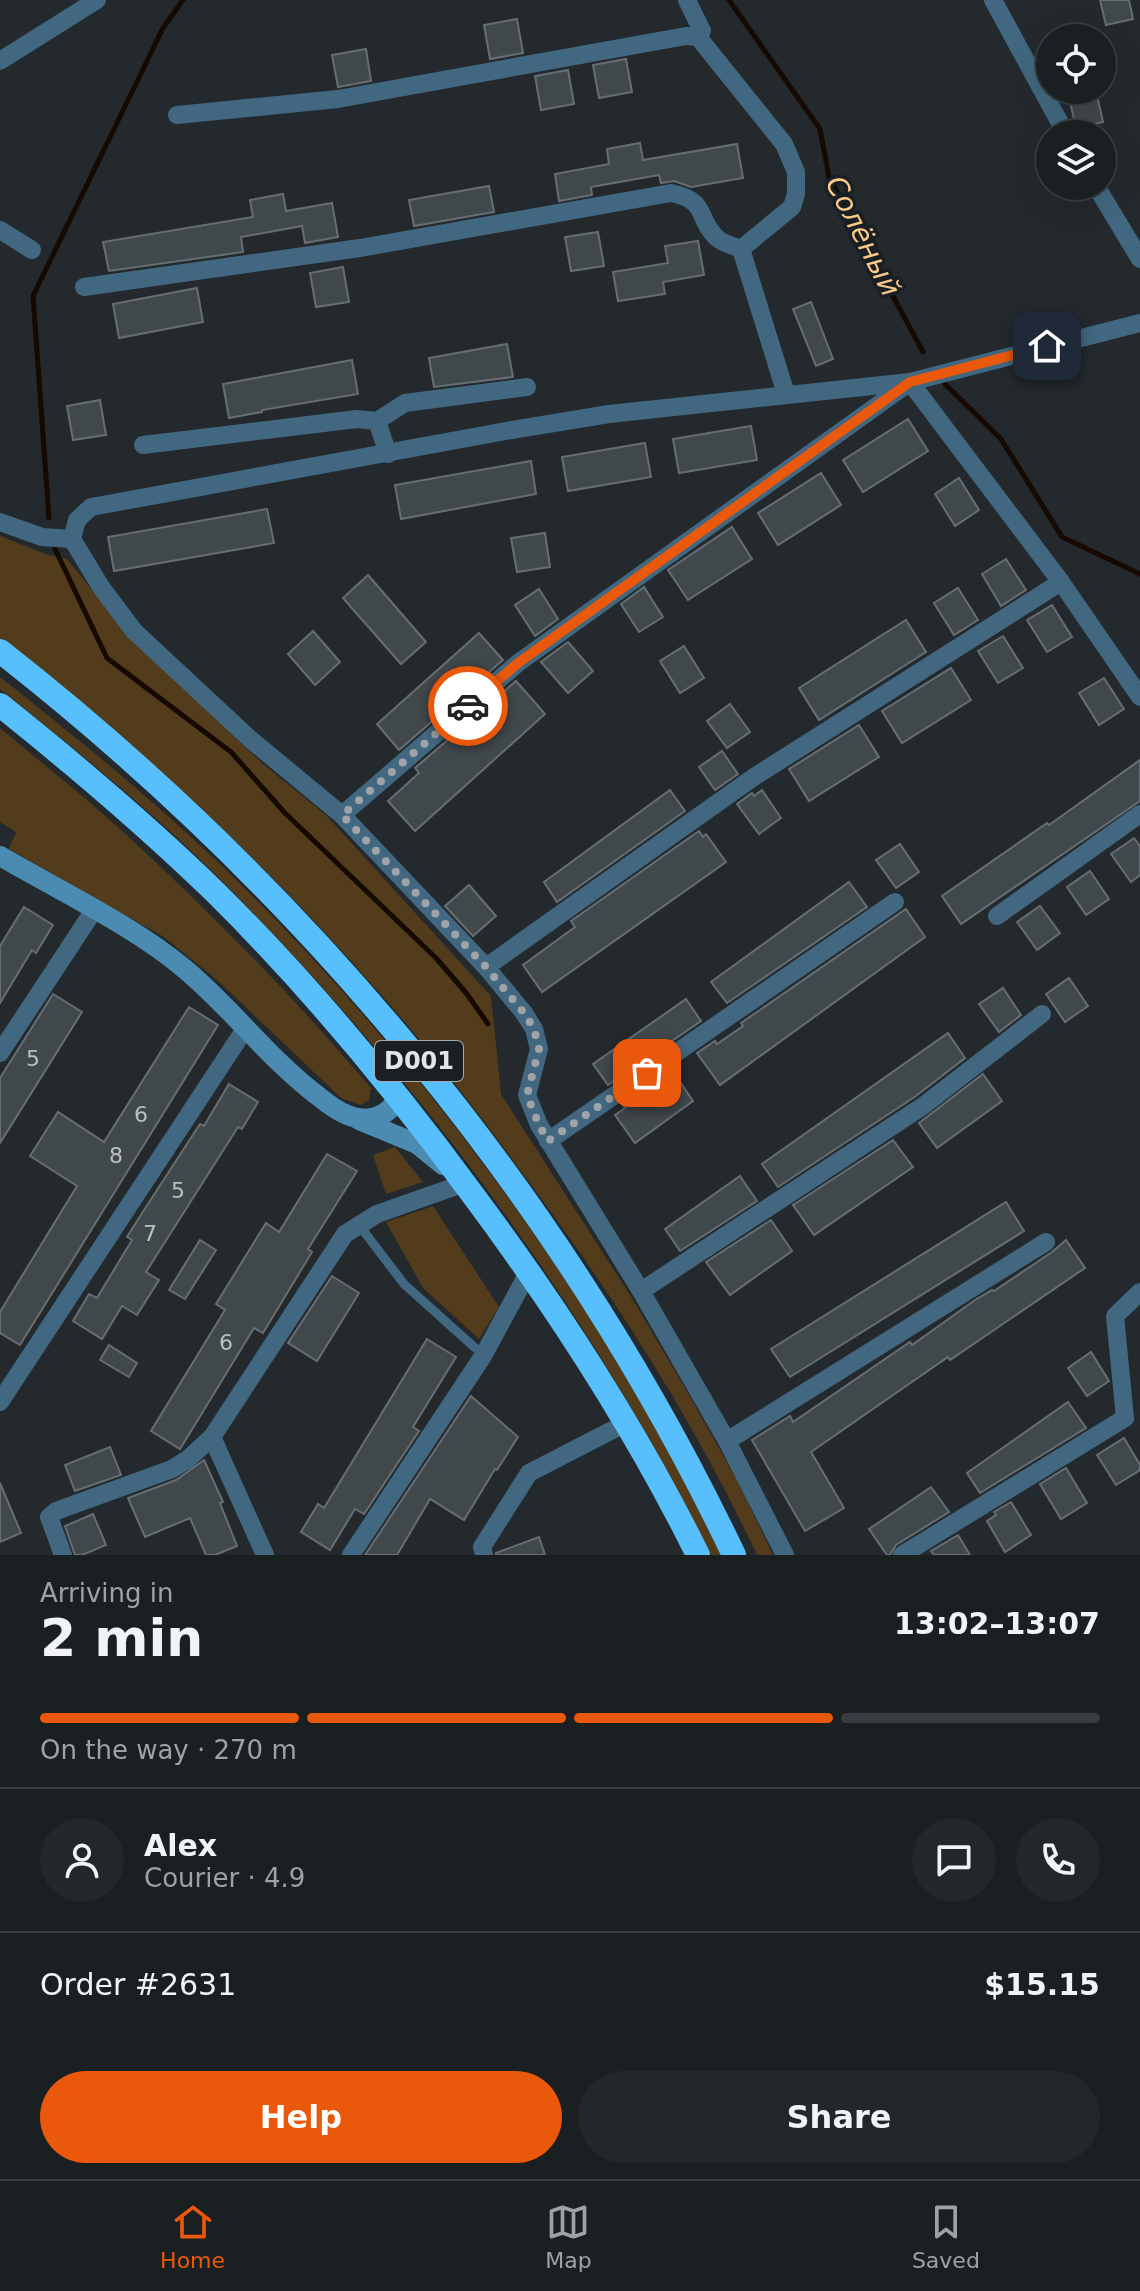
<!DOCTYPE html>
<html lang="en">
<head>
<meta charset="utf-8">
<style>
	body { margin:0; font-family:"DejaVu Sans",sans-serif; background:#23272a; color:#f1f3f6; height:100vh; display:flex; flex-direction:column; font-size:30px; white-space:nowrap }
	* { box-sizing:border-box; margin:0 }
	p { font-size:26px; color:#9fa2a5 }
	.icon { flex:none; width:44px; height:44px; fill:none; stroke:currentColor; stroke-width:2; stroke-linecap:round; stroke-linejoin:round }
	.map { position:relative; height:1555px; overflow:hidden }
	.side { display:flex; flex-direction:column; background:#1a1f22; flex:1 }
	.side>* { flex:none }
	.fabs { position:absolute; left:1036px; top:24px; display:grid; gap:16px }
	.fabs a { display:grid; place-items:center; width:80px; height:80px; border-radius:50%; background:#1a1f22; box-shadow:0 8px 32px #0002,0 0 0 2px #383d40; font-size:40px }
	.pin { position:absolute; display:grid; place-items:center; width:68px; height:68px; color:#fff; margin:-34px; border-radius:16px; box-shadow:0 4px 12px #0006 }
	.courier { position:absolute; display:grid; place-items:center; width:80px; height:80px; margin:-40px; border:6px solid #ea580c; border-radius:50%; background:#fff; color:#222; box-shadow:0 2px 10px #0007 }
	.headline em { font-style:normal; font-weight:700 }
	.headline div { display:flex; flex-direction:column-reverse }
	.headline { display:flex; align-items:center; justify-content:space-between; height:136px; padding:0 40px }
	h1 { font-size:52px; font-weight:700; line-height:60px }
	.bar { display:grid; grid-template-columns:repeat(4,1fr); gap:12px 8px; align-content:center; height:96px; padding:0 40px }
	.bar i { height:10px; border-radius:6px; background:#383d40 }
	.bar .on { background:#ea580c }
	.bar p { grid-column:span 4 }
	.line { display:flex; align-items:center; gap:20px; padding:0 40px; border-top:2px solid #383d40 }
	.line div { flex:1 }
	.round { display:grid; place-items:center; flex:none; width:84px; height:84px; border-radius:42px; background:#23272a }
	.cta { display:flex; gap:16px; margin-top:auto; padding:16px 40px }
	.cta a { flex:1; height:92px; border-radius:48px; background:#ea580c; color:#fff; font-size:32px; font-weight:700; line-height:92px; text-align:center }
	.cta a+a { background:#23272a; color:#f1f3f6 }
	.tab-bar { display:flex; justify-content:space-around; align-items:center; height:112px; border-top:2px solid #383d40; background:#1a1f22; font-size:22px; color:#9fa2a5 }
	.tab-bar a { display:grid; justify-items:center; gap:4px }
	.tab-bar .on { color:#ea580c }
	.map>svg:first-child { display:block }
</style>
</head>
<body>
<div class="map">
<svg width="1140" height="1555" viewBox="0 0 1140 1555">
	<rect width="100%" height="100%" fill="#23292d"/>
	<g fill="#523c1c">
		<path d="M0,536L48,555L67,559L133,641L263,764L326,815L491,996L501,1094L630,1295L685,1388L738,1482L773,1555H757C697,1427 621,1307 537,1193C486,1123 434,1054 376,989C263,860 136,743 0,639Z"/>
		<path d="M0,677C76,737 151,798 221,865C377,1016 512,1189 626,1374C662,1432 691,1495 724,1555H711C585,1302 415,1074 215,874C148,808 74,748 0,689Z"/>
		<path d="M0,728C40,762 82,794 121,830C210,911 293,996 371,1088L369,1100L361,1105L341,1098L217,980L164,937L9,849L16,832L0,822Z"/>
		<polygon points="395,1147 423,1182 386,1194 373,1155"/>
		<polygon points="433,1206 499,1307 479,1339 423,1288 386,1222"/>
	</g>
	<g fill="none" stroke-linecap="round" stroke-linejoin="round">
		<g stroke="#160900" stroke-width="5">
			<polyline points="729,0 820,129 829,177 923,352"/>
			<polyline points="945,384 1001,439 1062,537 1140,574"/>
			<polyline points="49,518 33,296 163,28 183,0"/>
			<polyline points="55,549 107,658 231,752 285,813 436,958 467,994 488,1024"/>
		</g>
	</g>
	<g fill="#41484c" stroke="#676e73" stroke-width="2">
		<polygon points="1100,0 1129,0 1133,19 1106,25"/>
		<polygon points="517,19 523,53 490,59 484,25"/>
		<polygon points="366,49 371,81 338,87 332,55"/>
		<polygon points="626,59 632,92 599,98 593,65"/>
		<polygon points="568,70 574,104 541,110 535,76"/>
		<polygon points="1096,91 1103,122 1076,128 1069,97"/>
		<polygon points="640,143 643,160 737,144 743,178 691,187 674,181 661,183 659,175 591,187 592,195 559,201 555,174 609,164 607,149"/>
		<polygon points="489,186 494,212 414,226 409,200"/>
		<polygon points="283,194 286,211 332,203 338,237 305,243 302,226 241,237 243,252 109,271 103,242 253,217 250,200"/>
		<polygon points="598,232 604,266 571,271 565,237"/>
		<polygon points="698,241 704,275 663,282 665,294 618,301 613,272 668,263 665,246"/>
		<polygon points="343,267 349,302 316,307 310,273"/>
		<polygon points="197,288 203,322 119,338 113,304"/>
		<polygon points="811,302 833,359 816,366 793,309"/>
		<polygon points="507,344 513,377 434,387 429,358"/>
		<polygon points="352,360 358,394 262,410 262,412 229,418 223,384"/>
		<polygon points="100,400 106,435 73,440 67,406"/>
		<polygon points="908,419 928,451 863,492 843,460"/>
		<polygon points="751,426 757,460 679,473 673,439"/>
		<polygon points="645,443 651,477 568,491 562,457"/>
		<polygon points="531,461 536,494 401,519 395,485"/>
		<polygon points="821,473 841,505 778,545 758,513"/>
		<polygon points="959,478 979,510 955,526 935,494"/>
		<polygon points="267,509 274,543 114,571 108,537"/>
		<polygon points="732,527 752,559 688,600 668,570"/>
		<polygon points="545,533 550,567 517,572 511,538"/>
		<polygon points="1006,559 1026,590 1001,606 982,574"/>
		<polygon points="368,575 426,642 401,664 343,598"/>
		<polygon points="644,587 663,617 639,632 621,604"/>
		<polygon points="958,588 978,620 954,635 934,603"/>
		<polygon points="539,589 558,619 535,636 515,605"/>
		<polygon points="1052,605 1072,637 1047,652 1027,620"/>
		<polygon points="906,620 926,652 819,720 799,688"/>
		<polygon points="313,631 340,662 315,685 288,654"/>
		<polygon points="479,633 503,660 399,750 377,724"/>
		<polygon points="1003,636 1023,668 998,683 978,651"/>
		<polygon points="568,642 593,671 568,693 541,662"/>
		<polygon points="684,646 704,678 680,693 660,661"/>
		<polygon points="951,668 971,700 902,743 882,711"/>
		<polygon points="1104,678 1124,709 1099,725 1079,693"/>
		<polygon points="516,681 545,714 415,831 388,801 419,773 415,768"/>
		<polygon points="730,704 750,732 727,748 707,721"/>
		<polygon points="859,725 879,757 809,801 789,769"/>
		<polygon points="722,751 738,774 715,790 699,767"/>
		<polygon points="1140,760 1140,801 961,924 942,896 1047,823 1049,825"/>
		<polygon points="670,790 685,811 557,902 544,882"/>
		<polygon points="762,790 781,818 759,834 737,804 752,793 754,796"/>
		<polygon points="699,831 703,837 706,834 726,862 542,992 523,965 575,927 571,921"/>
		<polygon points="1134,838 1140,846 1140,875 1131,882 1111,854"/>
		<polygon points="900,844 919,872 896,888 876,860"/>
		<polygon points="1090,871 1109,899 1086,915 1067,887"/>
		<polygon points="849,882 867,907 727,1003 711,982"/>
		<polygon points="469,885 496,916 473,936 445,906"/>
		<polygon points="1040,906 1060,933 1037,950 1017,922"/>
		<polygon points="24,907 53,925 36,953 32,950 0,1003 0,946"/>
		<polygon points="906,909 925,937 720,1085 697,1053 715,1041 717,1044 743,1026 741,1023"/>
		<polygon points="1069,978 1088,1006 1065,1022 1046,994"/>
		<polygon points="1003,988 1021,1015 999,1032 979,1004"/>
		<polygon points="53,994 82,1012 0,1143 0,1078"/>
		<polygon points="686,999 701,1021 608,1085 593,1064"/>
		<polygon points="189,1007 218,1025 20,1345 0,1333 0,1312 77,1186 30,1156 58,1112 104,1142"/>
		<polygon points="948,1033 965,1058 916,1096 778,1187 762,1164"/>
		<polygon points="672,1070 693,1101 635,1143 615,1115 625,1108 622,1104"/>
		<polygon points="983,1074 1002,1101 937,1148 919,1123"/>
		<polygon points="229,1084 258,1102 242,1129 238,1127 146,1272 159,1280 137,1315 122,1306 102,1339 73,1321 89,1294 97,1298 132,1240 127,1237 144,1210 200,1124 204,1126"/>
		<polygon points="893,1140 913,1167 814,1235 793,1205"/>
		<polygon points="327,1154 357,1171 308,1249 312,1252 263,1333 254,1328 180,1449 151,1431 225,1310 216,1304 266,1223 279,1232"/>
		<polygon points="740,1176 757,1201 680,1251 665,1229"/>
		<polygon points="1006,1202 1024,1231 790,1377 771,1349"/>
		<polygon points="771,1220 792,1251 730,1295 706,1262"/>
		<polygon points="200,1240 216,1250 185,1299 169,1290"/>
		<polygon points="1066,1240 1085,1268 950,1360 948,1357 811,1452 844,1508 805,1531 752,1440 790,1416 793,1422 910,1342 912,1345 975,1300 992,1290 994,1291 1052,1252"/>
		<polygon points="332,1276 359,1293 317,1361 288,1343"/>
		<polygon points="427,1339 456,1357 413,1427 419,1431 364,1514 355,1509 330,1550 301,1532 318,1504 324,1508"/>
		<polygon points="109,1345 137,1363 129,1377 100,1360"/>
		<polygon points="1091,1352 1109,1381 1087,1396 1068,1368"/>
		<polygon points="471,1396 518,1437 497,1470 495,1469 464,1520 430,1499 397,1555 365,1555"/>
		<polygon points="1068,1402 1086,1428 980,1493 967,1473"/>
		<polygon points="1124,1438 1140,1465 1140,1470 1116,1485 1097,1455"/>
		<polygon points="110,1447 121,1475 75,1491 65,1465"/>
		<polygon points="204,1460 223,1502 220,1503 237,1546 215,1555 206,1555 190,1518 145,1537 128,1498 176,1480"/>
		<polygon points="1066,1468 1087,1503 1061,1519 1040,1484"/>
		<polygon points="0,1483 21,1533 0,1542"/>
		<polygon points="931,1487 949,1512 896,1545 890,1555 887,1555 869,1529"/>
		<polygon points="1011,1502 1031,1535 1005,1552 987,1521 996,1515 994,1512"/>
		<polygon points="93,1514 106,1545 82,1555 75,1555 65,1526"/>
		<polygon points="958,1535 970,1555 934,1555 931,1551"/>
		<polygon points="539,1537 545,1555 496,1555 496,1553"/>
	</g>
	<g fill="none" stroke-linecap="round" stroke-linejoin="round">
		<polyline stroke="#416880" stroke-width="9" points="359,1225 404,1284 483,1355"/>
		<g stroke="#416880" stroke-width="18">
			<polyline points="687,0 702,31 698,37"/>
			<polyline points="993,0 1066,134"/>
			<polyline points="0,61 97,0"/>
			<polyline points="177,115 338,99 686,36 698,37 784,144 796,172 796,194 792,207 741,249"/>
			<polyline points="1096,186 1140,259"/>
			<polyline points="0,230 32,250"/>
			<path d="M84,287L360,248L671,193C710,201 695,218 717,238C723,244 734,246 741,249L786,394"/>
			<polyline points="377,421 405,403 527,387"/>
			<polyline points="143,445 357,419 377,421 388,454"/>
			<polyline points="0,522 42,537 72,539"/>
			<polyline points="342,815 518,663 910,382 1061,582 1140,697"/>
			<polyline points="997,916 1140,814"/>
			<polyline points="486,967 754,777 1061,582"/>
			<polyline points="0,1053 94,910"/>
			<polyline points="548,1141 895,902"/>
			<polyline points="641,1291 923,1106 1042,1014"/>
			<polyline points="0,1402 245,1029"/>
			<polyline points="212,1437 265,1555"/>
			<polyline points="727,1441 1046,1242"/>
			<polyline points="63,1555 49,1517 56,1511 172,1469 188,1459 212,1437 345,1234 377,1214 465,1183"/>
			<polyline points="351,1555 483,1356 529,1271"/>
			<polyline points="484,1555 482,1547 529,1473 626,1423"/>
			<polyline points="785,1555 727,1441 641,1291 539,1125 527,1095 539,1049 534,1029 524,1013 486,967 342,815 250,739 134,631 101,587 72,539 77,520 91,507 506,431 609,414 910,382 1140,323"/>
			<polyline points="902,1555 1125,1418 1115,1316 1140,1292"/>
		</g>
		<g stroke="#4b8bb2" stroke-width="20">
			<path d="M0,856C60,891 134,926 186,970C231,1008 267,1056 313,1092C323,1100 332,1108 343,1113C365,1124 389,1119 398,1096"/>
			<polyline points="359,1120 417,1144 443,1165"/>
		</g>
		<g stroke="#56bffc" stroke-width="24">
			<path d="M0,651C308,892 565,1201 734,1555"/>
			<path d="M0,705C74,764 147,826 215,892C308,984 392,1085 470,1191C556,1306 634,1426 698,1555"/>
		</g>
	</g>
	<g fill="none" stroke-linecap="round" stroke-linejoin="round">
		<polyline stroke="#a0a4a8" stroke-width="8" stroke-dasharray="0 14.4" points="468,706 342,815 486,967 524,1013 534,1029 539,1049 527,1095 539,1125 548,1141 647,1073"/>
		<polyline stroke="#ea580c" stroke-width="10" points="468,706 518,663 910,382 1047,346"/>
	</g>
	<g text-anchor="middle" dominant-baseline="central" stroke-width="7" stroke-linejoin="round" paint-order="stroke">
		<g font-size="22" fill="#babfc2">
			<text x="33" y="1058">5</text>
			<text x="141" y="1114">6</text>
			<text x="116" y="1155">8</text>
			<text x="178" y="1190">5</text>
			<text x="150" y="1233">7</text>
			<text x="226" y="1342">6</text>
		</g>
		<rect fill="#191f23" stroke="#a6abae" stroke-width="2" x="375" y="1041" width="88" height="40" rx="6"/>
		<g font-size="24" font-weight="bold" fill="#e3e7ea">
			<text x="419" y="1061">D001</text>
		</g>
		<g font-size="28" font-style="italic" fill="#facb88" stroke="#191f23">
			<text transform="translate(863 236) rotate(63)">Солёный</text>
		</g>
	</g>
</svg>
<div class="fabs">
<a><svg class="icon" aria-label="locate" viewBox="0 0 24 24"><circle cx="12" cy="12" r="6"/><path d="M12 2v4M12 18v4M2 12h4M18 12h4"/></svg></a>
<a><svg class="icon" aria-label="layers" viewBox="0 0 24 24"><path d="M12 4l9 5-9 5-9-5zM3 14l9 5 9-5"/></svg></a>
</div>
<div class="pin" style="left:647px;top:1073px;background:#ea580c"><svg class="icon" aria-label="bag" viewBox="0 0 24 24"><path d="M5 8h14l-1 12H6zM9 8a3 3 0 0 1 6 0"/></svg></div>
<div class="pin" style="left:1047px;top:346px;background:#1f2937"><svg class="icon" aria-label="home" viewBox="0 0 24 24"><path d="M3 11l9-7 9 7M6 9v11h12V9"/></svg></div>
<div class="courier" style="left:468px;top:706px"><svg class="icon" aria-label="car" viewBox="0 0 24 24"><path d="M5 17H2v-5l4-1 3-4h7l3 4 3 1v5h-3M9 17h6M6 11h13"/><circle cx="7" cy="17" r="2"/><circle cx="17" cy="17" r="2"/></svg></div>
</div>
<section class="side">
<div class="headline"><div><h1>2 min</h1><p>Arriving in</p></div><em>13:02–13:07</em></div>
<div class="bar"><i class="on"></i><i class="on"></i><i class="on"></i><i></i><p>On the way · 270 m</p></div>
<div class="line" style="height:144px"><a class="round"><svg class="icon" aria-label="person" viewBox="0 0 24 24"><circle cx="12" cy="8" r="4"/><path d="M4 21q1-7 8-7t8 7"/></svg></a><div><b>Alex</b><p>Courier · 4.9</p></div><a class="round"><svg class="icon" aria-label="chat" viewBox="0 0 24 24"><path d="M4 5h16v11H9l-5 4z"/></svg></a><a class="round"><svg class="icon" aria-label="phone" viewBox="0 0 24 24"><path d="M5 4h4l2 5-3 2q2 4 5 5l2-3 5 2v4C11 20 4 13 5 4z"/></svg></a></div>
<div class="line" style="height:104px"><div>Order #2631</div><b>$15.15</b></div>
<div class="cta"><a>Help</a><a>Share</a></div>
</section>
<nav class="tab-bar">
<a class="on"><svg class="icon" aria-label="home" viewBox="0 0 24 24"><path d="M3 11l9-7 9 7M6 9v11h12V9"/></svg>Home</a>
<a><svg class="icon" aria-label="map" viewBox="0 0 24 24"><path d="M3 6l6-2 6 2 6-2v14l-6 2-6-2-6 2zM9 4v14M15 6v14"/></svg>Map</a>
<a><svg class="icon" aria-label="saved" viewBox="0 0 24 24"><path d="M7 4h10v16l-5-4-5 4z"/></svg>Saved</a>
</nav>
</body>
</html>
